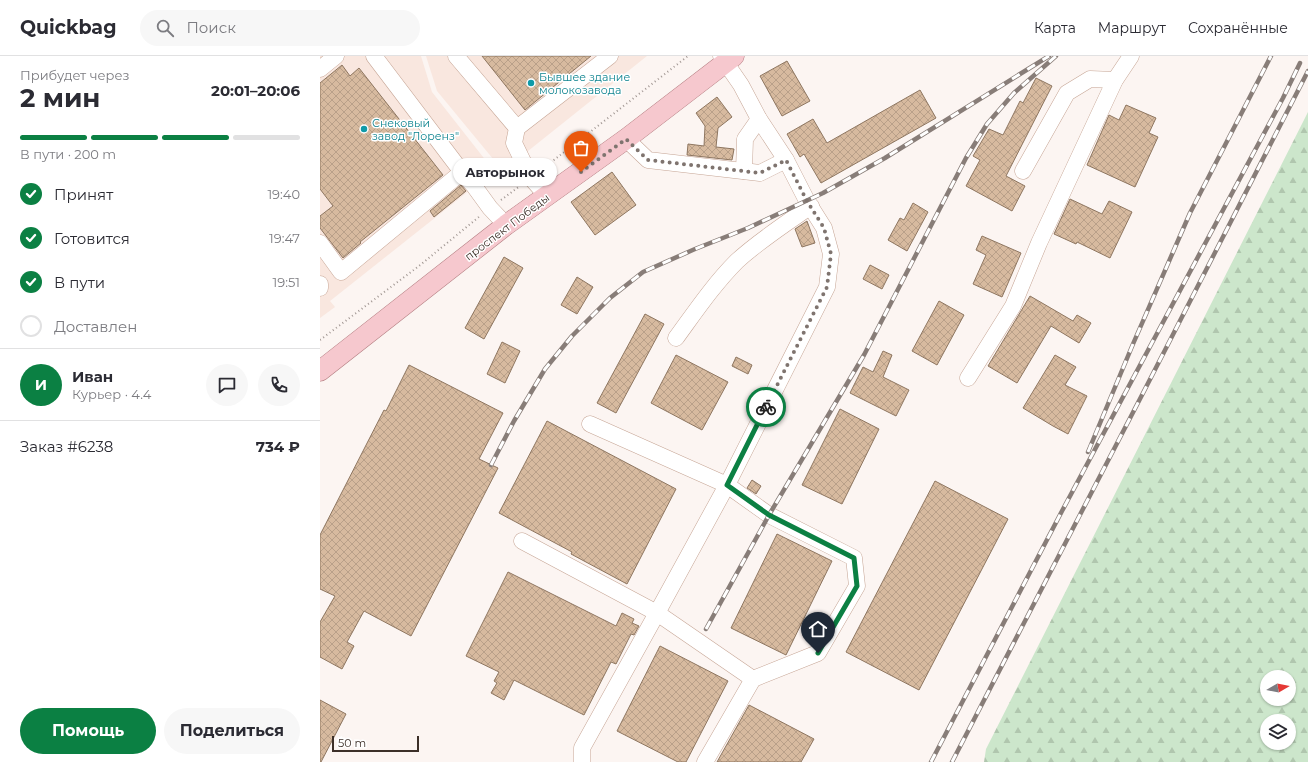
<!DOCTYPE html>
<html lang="ru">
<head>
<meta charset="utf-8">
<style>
	body { margin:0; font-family:Montserrat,sans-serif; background:#f7f7f7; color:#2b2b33; height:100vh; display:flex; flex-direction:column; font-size:15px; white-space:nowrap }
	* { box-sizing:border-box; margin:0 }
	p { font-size:13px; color:#7c7c81 }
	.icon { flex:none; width:22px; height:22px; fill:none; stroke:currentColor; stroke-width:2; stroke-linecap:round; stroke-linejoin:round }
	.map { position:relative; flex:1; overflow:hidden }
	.panel { display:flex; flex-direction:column; background:#fff; width:320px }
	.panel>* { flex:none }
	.needle { width:26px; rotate:80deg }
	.buttons { position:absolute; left:940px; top:614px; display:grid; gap:8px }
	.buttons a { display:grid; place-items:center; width:36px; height:36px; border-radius:50%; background:#fff; box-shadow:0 1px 3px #0004; font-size:20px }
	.scale { position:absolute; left:12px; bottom:10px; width:87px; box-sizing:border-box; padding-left:4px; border:2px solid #3c2f28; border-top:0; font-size:11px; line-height:14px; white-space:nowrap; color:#3c2f28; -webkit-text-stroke:3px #fff; paint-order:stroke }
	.pin { position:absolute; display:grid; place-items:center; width:34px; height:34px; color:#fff; margin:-41px -17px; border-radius:50% 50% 50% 0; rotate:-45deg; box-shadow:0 0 4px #0007 }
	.pin .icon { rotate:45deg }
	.courier { position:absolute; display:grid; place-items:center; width:40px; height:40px; margin:-20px; border:3px solid #0b8043; border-radius:50%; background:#fff; color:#222; box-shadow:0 1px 5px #0007 }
	.bubble { position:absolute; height:28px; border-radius:14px; background:#fff; box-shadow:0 1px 3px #0004; font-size:13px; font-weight:700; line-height:28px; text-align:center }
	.overview em { font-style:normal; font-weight:700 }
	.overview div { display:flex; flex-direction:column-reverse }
	.overview { display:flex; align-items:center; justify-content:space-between; height:68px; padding:0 20px }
	h1 { font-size:26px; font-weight:700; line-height:30px }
	.bar { display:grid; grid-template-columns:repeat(4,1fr); gap:6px 4px; align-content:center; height:48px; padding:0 20px }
	.bar i { height:5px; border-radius:3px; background:#e1e1e2 }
	.bar .on { background:#0b8043 }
	.bar p { grid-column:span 4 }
	.line { display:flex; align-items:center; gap:10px; padding:0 20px; border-top:1px solid #e1e1e2 }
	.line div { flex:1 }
	.round { display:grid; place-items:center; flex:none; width:42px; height:42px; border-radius:21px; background:#f7f7f7 }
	ol { padding:0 20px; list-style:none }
	li { display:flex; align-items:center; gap:12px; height:44px }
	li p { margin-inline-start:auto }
	li .icon { padding:4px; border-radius:50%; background:#0b8043; color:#fff; stroke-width:4 }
	li:last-child { color:#7c7c81 }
	li i { width:22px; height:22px; border:2px solid #e1e1e2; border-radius:50% }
	.cta { display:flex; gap:8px; margin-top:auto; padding:8px 20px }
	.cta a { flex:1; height:46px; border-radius:24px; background:#0b8043; color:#fff; font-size:16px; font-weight:700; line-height:46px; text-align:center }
	.cta a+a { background:#f7f7f7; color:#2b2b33 }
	header { display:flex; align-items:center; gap:24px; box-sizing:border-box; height:56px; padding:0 20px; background:#fff; border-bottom:1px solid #e1e1e2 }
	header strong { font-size:19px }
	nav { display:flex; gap:22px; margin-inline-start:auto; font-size:14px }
	.search { width:280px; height:36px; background:#f7f7f7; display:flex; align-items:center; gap:10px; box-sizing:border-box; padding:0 14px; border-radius:22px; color:#7c7c81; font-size:15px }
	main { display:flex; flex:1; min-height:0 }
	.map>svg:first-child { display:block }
</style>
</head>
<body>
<header>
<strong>Quickbag</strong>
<div class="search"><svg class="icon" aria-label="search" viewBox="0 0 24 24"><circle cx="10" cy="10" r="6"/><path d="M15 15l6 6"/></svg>Поиск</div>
<nav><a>Карта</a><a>Маршрут</a><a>Сохранённые</a></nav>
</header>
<main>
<section class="panel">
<div class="overview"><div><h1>2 мин</h1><p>Прибудет через</p></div><em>20:01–20:06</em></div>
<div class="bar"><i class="on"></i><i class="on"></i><i class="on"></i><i></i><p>В пути · 200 m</p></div>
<ol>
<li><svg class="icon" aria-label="check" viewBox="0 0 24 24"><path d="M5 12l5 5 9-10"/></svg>Принят<p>19:40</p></li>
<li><svg class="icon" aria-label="check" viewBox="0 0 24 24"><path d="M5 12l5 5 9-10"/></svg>Готовится<p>19:47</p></li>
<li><svg class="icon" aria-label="check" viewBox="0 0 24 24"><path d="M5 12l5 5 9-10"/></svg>В пути<p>19:51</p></li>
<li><i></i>Доставлен</li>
</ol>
<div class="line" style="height:72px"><b class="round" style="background:#0b8043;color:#fff">И</b><div><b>Иван</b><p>Курьер · 4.4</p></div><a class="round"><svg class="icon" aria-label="chat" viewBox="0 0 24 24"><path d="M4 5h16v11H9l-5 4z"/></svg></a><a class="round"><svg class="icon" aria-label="phone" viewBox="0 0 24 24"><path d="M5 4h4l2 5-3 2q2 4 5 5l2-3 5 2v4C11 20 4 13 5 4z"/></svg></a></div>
<div class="line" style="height:52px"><div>Заказ #6238</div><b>734 ₽</b></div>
<div class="cta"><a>Помощь</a><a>Поделиться</a></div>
</section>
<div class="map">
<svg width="988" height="706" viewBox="0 0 988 706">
	<defs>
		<pattern id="forest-firs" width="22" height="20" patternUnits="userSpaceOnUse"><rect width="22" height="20" fill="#cce6cb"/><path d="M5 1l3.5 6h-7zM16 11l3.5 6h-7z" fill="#b0c6ae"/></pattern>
		<pattern id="building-cross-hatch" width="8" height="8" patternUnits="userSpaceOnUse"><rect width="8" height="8" fill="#d7ba9f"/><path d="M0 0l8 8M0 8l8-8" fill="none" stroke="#b9a089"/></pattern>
	</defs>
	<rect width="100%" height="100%" fill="#fcf5f2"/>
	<g fill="#f9e7df">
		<polygon points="0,0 101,0 112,36 174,115 10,245 15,251 0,262"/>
		<polygon points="106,0 327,0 183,115 117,35"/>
	</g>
	<path fill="url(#forest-firs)" fill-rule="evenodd" d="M988,56V706H664L666,693ZM947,621H969V643H947ZM947,665H969V687H947Z"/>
	<g fill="url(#building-cross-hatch)" stroke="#8e7660">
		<polygon points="162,0 271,0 205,54"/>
		<polygon points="467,5 490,45 462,60 440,20"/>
		<polygon points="22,9 30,20 39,12 123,119 40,186 41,187 23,202 0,172 0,160 13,150 0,133 0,27"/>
		<polygon points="716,22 732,30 686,120 705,130 692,155 646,130 660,104 653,100 669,73 683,79 700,45 703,47"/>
		<polygon points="600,34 616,62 501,127 484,98 480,101 467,78 493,63 507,87"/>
		<polygon points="397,41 412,61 398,72 396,91 414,93 412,104 367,99 368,88 384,90 385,70 376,57"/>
		<polygon points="806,49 836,62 829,77 838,81 815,131 767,109 789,59 799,64"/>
		<polygon points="158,110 165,119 160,123 153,115"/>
		<polygon points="292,116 316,149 275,179 251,146"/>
		<polygon points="141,129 146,135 114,161 110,155"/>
		<polygon points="750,143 782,158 789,145 812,156 790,202 757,186 756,188 734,178"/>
		<polygon points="593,147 608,156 587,195 568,184 580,162 584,164"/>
		<polygon points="487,165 495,187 482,191 475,173"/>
		<polygon points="662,180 701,197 682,241 653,228 666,199 656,194"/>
		<polygon points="184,201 203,212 164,283 145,272"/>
		<polygon points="550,209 569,219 562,233 543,223"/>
		<polygon points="257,221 273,231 257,258 241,249"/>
		<polygon points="710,240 753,265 757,259 771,267 759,287 731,270 697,327 668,310"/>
		<polygon points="619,245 644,259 617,309 592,295"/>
		<polygon points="325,258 344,268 296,357 277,347"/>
		<polygon points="182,286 200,295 185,327 167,318"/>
		<polygon points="563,295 572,299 563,321 589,334 576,360 530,337 543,311 553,316"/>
		<polygon points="356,299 408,326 382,374 331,347"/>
		<polygon points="735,299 756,311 745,329 767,340 748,378 733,370 703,352"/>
		<polygon points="416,301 432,309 428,318 412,310"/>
		<polygon points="89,309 183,357 159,403 178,412 91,580 44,555 27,586 34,590 22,613 0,601 0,566 15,540 0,533 0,479 64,354 66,355"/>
		<polygon points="520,353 559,373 522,448 482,429"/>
		<polygon points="227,365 356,433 307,528 251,498 252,496 179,457"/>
		<polygon points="432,424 441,430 436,438 427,432"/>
		<polygon points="615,425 688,463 599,634 526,596"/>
		<polygon points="457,478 512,505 466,599 411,572"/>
		<polygon points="188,516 296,570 302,557 314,563 312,567 319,570 314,579 311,578 296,608 291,606 264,659 194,624 184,644 171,637 177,627 174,625 179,616 146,600"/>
		<polygon points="340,590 408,625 366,706 358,706 297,675"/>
		<polygon points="0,644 26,658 1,706 0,706"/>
		<polygon points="429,649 494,683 481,706 397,706"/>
	</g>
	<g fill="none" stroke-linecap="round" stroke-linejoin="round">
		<g stroke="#c6a595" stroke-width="17">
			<g id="minor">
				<polyline points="54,0 142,116 154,130 170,152 186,169"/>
				<polyline points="136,0 197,72 194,87 211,122 227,140"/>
				<polyline points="0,13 16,0"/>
				<polyline points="197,72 290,0"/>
				<polyline points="306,83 328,104 440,117 466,104"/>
				<polyline points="424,115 425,83 439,63"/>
				<polyline points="703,115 747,37 770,23 795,24"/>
				<polyline points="0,187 21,216 142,116"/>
				<polyline points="0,228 0,232"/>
				<path d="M356,282C375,256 394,228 417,205C440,184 465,168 491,150"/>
				<polyline points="648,322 693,250 719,187 795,24 811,0"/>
				<polyline points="270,368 407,429 507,231 511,198 504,172 487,145 466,104 439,63 421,29 401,0"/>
				<polyline points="202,485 337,557 433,623"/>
				<polyline points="262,706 262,692 337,557 407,429 449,459 534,502 537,530 498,597 433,623 385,706"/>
			</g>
		</g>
		<g stroke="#b17a7e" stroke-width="21">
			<polyline id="major" points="0,315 186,169 306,83 414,0"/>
		</g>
		<g stroke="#a19793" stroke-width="2" stroke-dasharray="1 3" stroke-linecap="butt">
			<polyline points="221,114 368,0"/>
			<polyline points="181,144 200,130"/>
			<polyline points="0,284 99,210 160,160"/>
		</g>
		<use href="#minor" stroke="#fff" stroke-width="16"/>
		<use href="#major" stroke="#f6c8ce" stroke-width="20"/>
		<g stroke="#887d78" stroke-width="4.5">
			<g id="rail">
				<polyline points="768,396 813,288 870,157 951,0"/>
				<polyline points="171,409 194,365 225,313 252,280 290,242 323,216 375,193 428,172 503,137 565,102 729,0"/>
				<polyline points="386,573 449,459 544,299 646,102 667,68 694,37 736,0"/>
				<polyline points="611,706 742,455 963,42 980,7"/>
				<polyline points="632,706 822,339 988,15"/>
			</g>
		</g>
		<use href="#rail" stroke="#fff" stroke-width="3" stroke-dasharray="9" stroke-linecap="butt"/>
	</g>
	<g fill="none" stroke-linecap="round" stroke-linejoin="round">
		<polyline stroke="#7f746f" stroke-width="4" stroke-dasharray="0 7.2" points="261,116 306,83 328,104 440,117 466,104 487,145 504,172 511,198 507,231 446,351"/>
		<polyline stroke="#0b8043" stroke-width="5" points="446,351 407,429 449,459 534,502 537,530 498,597"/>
	</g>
	<g fill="#0f9aa8" stroke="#fff" stroke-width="1.5">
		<circle cx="211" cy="27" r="4"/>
		<circle cx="44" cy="73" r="4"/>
	</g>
	<g text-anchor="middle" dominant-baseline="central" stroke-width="3" stroke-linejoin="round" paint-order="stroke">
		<g font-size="11" fill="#0d838f" stroke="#fff" text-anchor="start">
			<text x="219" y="21">Бывшее здание<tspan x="219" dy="13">молокозавода</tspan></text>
			<text x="52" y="67">Снековый<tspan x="52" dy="13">завод "Лоренз"</tspan></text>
		</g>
		<g font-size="11" fill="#3c2f28" stroke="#fff">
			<text transform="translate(187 171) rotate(-37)">проспект Победы</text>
		</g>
	</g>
</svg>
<div class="buttons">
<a><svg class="needle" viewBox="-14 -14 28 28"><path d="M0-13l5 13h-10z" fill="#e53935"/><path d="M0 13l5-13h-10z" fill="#7c7c81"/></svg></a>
<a><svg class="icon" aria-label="layers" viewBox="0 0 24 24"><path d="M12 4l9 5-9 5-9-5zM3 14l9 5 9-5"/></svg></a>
</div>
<div class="scale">50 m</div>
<div class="pin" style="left:261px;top:116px;background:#ea580c"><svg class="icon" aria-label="bag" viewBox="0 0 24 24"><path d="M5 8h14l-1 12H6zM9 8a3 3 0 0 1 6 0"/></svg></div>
<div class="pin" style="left:498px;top:597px;background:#1f2937"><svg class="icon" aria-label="home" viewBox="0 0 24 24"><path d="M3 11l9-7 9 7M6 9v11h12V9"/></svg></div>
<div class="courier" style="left:446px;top:351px"><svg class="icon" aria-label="bike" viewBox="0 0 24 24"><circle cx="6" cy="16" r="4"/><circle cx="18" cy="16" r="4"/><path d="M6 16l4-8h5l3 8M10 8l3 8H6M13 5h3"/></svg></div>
<div class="bubble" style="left:133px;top:102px;width:104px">Авторынок</div>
</div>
</main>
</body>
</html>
